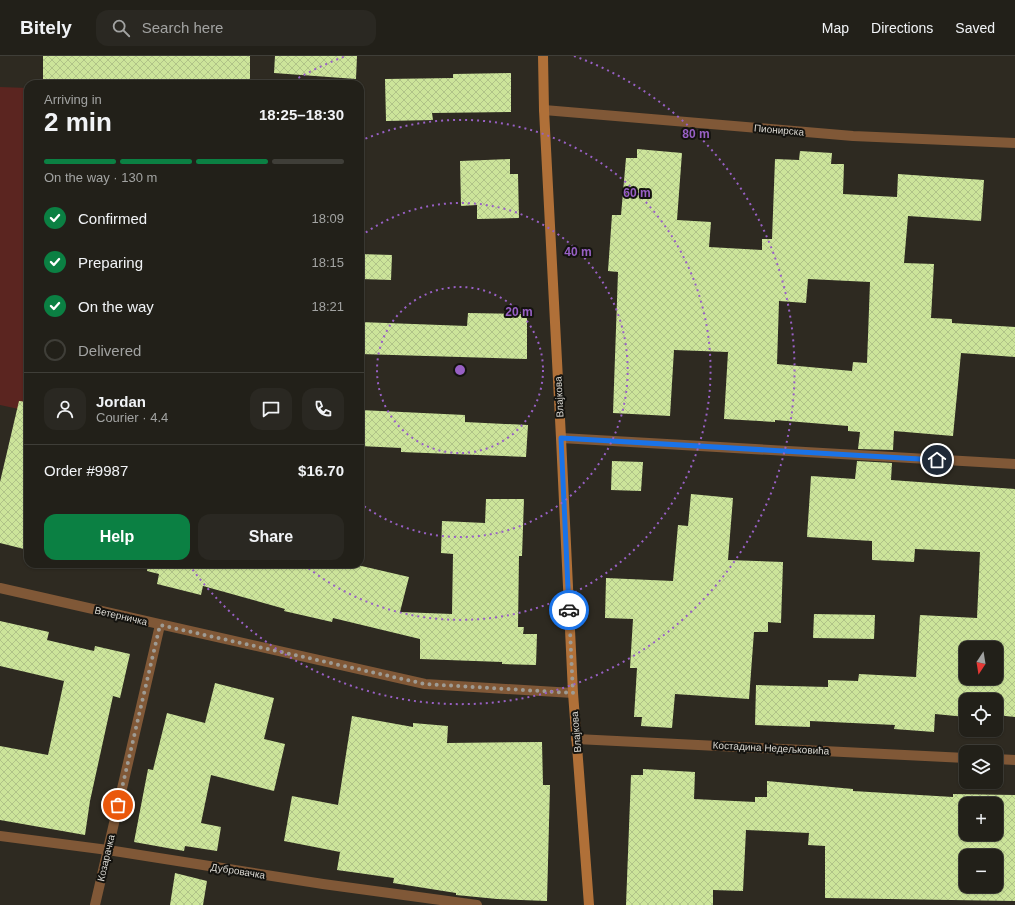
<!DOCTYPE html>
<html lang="en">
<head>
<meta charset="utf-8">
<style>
	body { margin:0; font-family:Arial,sans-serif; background:#2a2822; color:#f1f3f6; height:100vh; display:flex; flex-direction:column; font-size:15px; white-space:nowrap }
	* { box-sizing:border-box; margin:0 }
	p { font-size:13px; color:#a2a3a2 }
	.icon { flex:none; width:22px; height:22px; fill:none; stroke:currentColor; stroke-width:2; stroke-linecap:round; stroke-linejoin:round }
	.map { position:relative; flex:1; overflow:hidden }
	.details { position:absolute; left:24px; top:24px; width:340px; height:488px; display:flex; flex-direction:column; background:#222019; border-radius:12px; box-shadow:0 1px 3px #0004,0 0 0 1px #3f3e38 }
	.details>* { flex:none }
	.needle { width:26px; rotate:192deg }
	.fabs { position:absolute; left:959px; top:585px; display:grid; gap:8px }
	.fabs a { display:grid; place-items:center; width:44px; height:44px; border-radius:8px; background:#222019; box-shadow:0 1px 3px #0004,0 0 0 1px #3f3e38; font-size:20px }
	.pin { position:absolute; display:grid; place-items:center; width:34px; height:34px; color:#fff; margin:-17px; border:2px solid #fff; border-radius:50%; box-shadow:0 1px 4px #0007 }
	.courier { position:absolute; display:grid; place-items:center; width:40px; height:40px; margin:-20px; border:3px solid #1a73e8; border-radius:50%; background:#fff; color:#222; box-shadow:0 1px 5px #0007 }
	.overview em { font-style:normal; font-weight:700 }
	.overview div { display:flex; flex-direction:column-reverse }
	.overview { display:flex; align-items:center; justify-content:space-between; height:68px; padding:0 20px }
	h1 { font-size:26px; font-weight:700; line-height:30px }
	.bar { display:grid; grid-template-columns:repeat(4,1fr); gap:6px 4px; align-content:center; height:48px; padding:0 20px }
	.bar i { height:5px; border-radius:3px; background:#3f3e38 }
	.bar .selected { background:#0b8043 }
	.bar p { grid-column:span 4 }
	.line { display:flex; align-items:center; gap:10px; padding:0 20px; border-top:1px solid #3f3e38 }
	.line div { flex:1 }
	.round { display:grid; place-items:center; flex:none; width:42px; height:42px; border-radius:12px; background:#2a2822 }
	ol { padding:0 20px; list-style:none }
	li { display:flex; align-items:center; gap:12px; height:44px }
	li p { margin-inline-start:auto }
	li .icon { padding:4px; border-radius:50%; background:#0b8043; color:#fff; stroke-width:4 }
	li:last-child { color:#a2a3a2 }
	li i { width:22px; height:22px; border:2px solid #3f3e38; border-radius:50% }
	.cta { display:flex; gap:8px; margin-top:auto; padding:8px 20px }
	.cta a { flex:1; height:46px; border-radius:12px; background:#0b8043; color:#fff; font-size:16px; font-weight:700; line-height:46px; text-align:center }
	.cta a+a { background:#2a2822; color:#f1f3f6 }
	header { display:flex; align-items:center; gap:24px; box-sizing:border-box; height:56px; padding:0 20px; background:#222019; border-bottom:1px solid #3f3e38 }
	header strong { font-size:19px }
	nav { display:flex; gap:22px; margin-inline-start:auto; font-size:14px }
	.search { width:280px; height:36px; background:#2a2822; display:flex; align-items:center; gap:10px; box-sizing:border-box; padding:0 14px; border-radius:12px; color:#a2a3a2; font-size:15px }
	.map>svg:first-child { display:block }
</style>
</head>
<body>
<header>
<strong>Bitely</strong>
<div class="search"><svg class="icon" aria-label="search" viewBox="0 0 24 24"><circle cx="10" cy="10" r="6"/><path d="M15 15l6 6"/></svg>Search here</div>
<nav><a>Map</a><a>Directions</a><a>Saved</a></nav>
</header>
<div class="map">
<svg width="1015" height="849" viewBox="0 0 1015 849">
	<defs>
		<pattern id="building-cross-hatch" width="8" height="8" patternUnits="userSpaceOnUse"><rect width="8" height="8" fill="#cce49a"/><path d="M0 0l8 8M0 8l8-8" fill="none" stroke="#b0c388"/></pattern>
	</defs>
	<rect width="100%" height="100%" fill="#2e2a21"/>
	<polygon fill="#5b2520" points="0,31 28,32 28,355 0,349"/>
	<g fill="url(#building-cross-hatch)" fill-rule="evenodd">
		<polygon points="43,0 250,0 250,28 43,23"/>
		<polygon points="275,0 357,0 356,23 274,17"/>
		<polygon points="511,17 511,56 432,57 433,64 386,65 385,23 453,22 453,18"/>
		<path d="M637,93L682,97L677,164L711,166L709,191L762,194V183H772L775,103L799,104L800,95L832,97L831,108H844L843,138L897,141L898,118L984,124L981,165L908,160L904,207L934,208L931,262L952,263V267L1015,271V301L961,297L953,380L894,375L893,394L858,393L860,376L848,375V370L775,364V366L724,363L728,296L674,294L670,360L613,357L618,216L608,215L612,159H621L626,102H637ZM808,223L870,226L867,307L853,306L852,315L777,308L779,245L806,247Z"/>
		<polygon points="510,103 510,118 518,118 519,162 477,163 477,149 461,150 460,105"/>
		<polygon points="360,198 392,199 391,224 360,223"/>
		<polygon points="468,257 527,258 527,303 360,298 360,266 467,270"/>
		<polygon points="19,345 28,346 28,494 0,487 0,426"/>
		<polygon points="360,354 465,359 465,366 528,369 526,401 401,396 401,392 360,390"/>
		<polygon points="612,405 643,406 641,435 611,434"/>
		<path d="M857,405L892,407L891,424L1015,433V661L996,659V644H966V661L935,658L934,676L894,673L895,669L810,665V671L755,669L756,629L828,631V624L858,625L859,618L916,621L920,559L977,562L980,496L915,493L914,506L872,504V485L807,481L811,420L855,423ZM966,592H996V622H966Z"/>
		<polygon points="691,438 733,442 728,504 783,506 781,567 768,566 768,576 754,576 749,643 675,638 672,672 641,670 642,661 634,661 637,612 630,612 633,563 605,562 606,522 673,525 678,469 688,470"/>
		<polygon points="486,443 524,443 522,500 519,500 518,571 524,571 523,578 537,578 536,609 502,608 502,606 420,603 420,583 333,562 332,566 284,555 285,553 203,530 201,539 157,528 159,518 147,515 148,508 353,508 409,521 400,556 452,558 453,498 441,497 442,465 485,467"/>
		<polygon points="814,558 875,559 874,583 813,582"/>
		<polygon points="0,565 49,576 47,584 94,595 95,590 130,598 120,642 113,640 90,745 85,779 0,764 0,690 48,699 64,625 0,610"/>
		<polygon points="215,627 274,642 264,683 285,688 274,735 211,719 201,767 221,771 217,795 185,790 184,795 134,786 148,713 153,714 167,657 205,667"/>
		<polygon points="352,660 413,671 413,667 448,670 447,687 542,686 543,729 550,729 547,845 497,843 456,839 456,837 393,827 394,822 337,814 340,796 284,785 292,740 338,749"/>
		<path d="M643,713L695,716L694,743L755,746V741H767V725L853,733V735L953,741V738L1015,739V845L825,842V790L808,789L809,777L746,774L743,835L713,834V849H626L631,719H643ZM966,748H996V778H966ZM966,800H996V830H966Z"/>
		<polygon points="175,817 207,825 203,849 170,849"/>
	</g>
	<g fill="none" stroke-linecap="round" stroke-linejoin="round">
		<g stroke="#805837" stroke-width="10">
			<polyline points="544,54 853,80 1015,87"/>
			<polyline points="561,382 1015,408"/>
			<polyline points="0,532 425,628 573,637"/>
			<polyline points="576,683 966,702"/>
			<polyline points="996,703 1015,704"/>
			<polyline points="0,780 108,794 323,828 477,849"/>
			<polyline points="95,849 160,569"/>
		</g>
		<polyline stroke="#b07038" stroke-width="10" points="543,0 544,54 561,382 573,637 589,849"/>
	</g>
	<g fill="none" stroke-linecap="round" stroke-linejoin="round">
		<polyline stroke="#9e9b94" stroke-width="4" stroke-dasharray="0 7.2" points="118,749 160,569 425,628 573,637 569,554"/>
		<polyline stroke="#1a73e8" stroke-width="5" points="569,554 561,382 937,404"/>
	</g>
	<g fill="none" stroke="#9860c5" stroke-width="2" stroke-dasharray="2 4">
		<circle cx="460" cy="314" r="83"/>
		<path d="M361 180A167 167 0 1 1 361 448"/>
		<path d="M360 85A250 250 0 1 1 303 508"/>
		<path d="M288 28A334 334 0 0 1 346 0M574 0A334 334 0 1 1 190 510"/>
	</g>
	<g text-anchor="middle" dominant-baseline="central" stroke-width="4" stroke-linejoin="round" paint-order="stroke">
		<g font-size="10" fill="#dad8d2" stroke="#14130f">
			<text transform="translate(779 74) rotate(5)">Пионирска</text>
			<text transform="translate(559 341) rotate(-93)">Влајкова</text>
			<text transform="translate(121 560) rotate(13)">Ветерничка</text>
			<text transform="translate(576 676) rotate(-95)">Влајкова</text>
			<text transform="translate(771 692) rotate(3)">Костадина Недељковића</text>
			<text transform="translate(106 802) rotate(-77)">Козарачка</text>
			<text transform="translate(238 815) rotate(9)">Дубровачка</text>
		</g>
	</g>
	<circle cx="460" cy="314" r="6" fill="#9860c5" stroke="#14130f" stroke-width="2"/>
	<g font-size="12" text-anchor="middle" font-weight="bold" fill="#9860c5" stroke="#14130f" stroke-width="4" stroke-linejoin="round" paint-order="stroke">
		<text x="696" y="82">80 m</text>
		<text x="637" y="141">60 m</text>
		<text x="578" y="200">40 m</text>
		<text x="519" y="260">20 m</text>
	</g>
</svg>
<div class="fabs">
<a><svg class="needle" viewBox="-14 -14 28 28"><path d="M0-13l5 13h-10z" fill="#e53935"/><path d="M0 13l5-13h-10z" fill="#a2a3a2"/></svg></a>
<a><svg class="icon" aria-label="locate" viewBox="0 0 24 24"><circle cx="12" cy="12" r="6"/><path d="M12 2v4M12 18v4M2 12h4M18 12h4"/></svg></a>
<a><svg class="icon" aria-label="layers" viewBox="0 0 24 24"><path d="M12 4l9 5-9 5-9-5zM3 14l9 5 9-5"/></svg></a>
<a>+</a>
<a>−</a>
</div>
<div class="pin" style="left:118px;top:749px;background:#ea580c"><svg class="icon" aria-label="bag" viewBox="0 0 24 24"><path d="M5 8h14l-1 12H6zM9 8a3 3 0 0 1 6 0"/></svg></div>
<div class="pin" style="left:937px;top:404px;background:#1f2937"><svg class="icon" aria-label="home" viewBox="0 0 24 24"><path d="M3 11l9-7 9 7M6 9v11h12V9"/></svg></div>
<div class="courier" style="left:569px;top:554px"><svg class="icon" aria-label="car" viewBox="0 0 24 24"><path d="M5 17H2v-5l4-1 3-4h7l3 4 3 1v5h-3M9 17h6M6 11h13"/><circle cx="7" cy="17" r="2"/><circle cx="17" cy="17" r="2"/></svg></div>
<section class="details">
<div class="overview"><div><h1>2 min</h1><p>Arriving in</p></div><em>18:25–18:30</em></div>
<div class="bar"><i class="selected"></i><i class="selected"></i><i class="selected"></i><i></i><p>On the way · 130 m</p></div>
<ol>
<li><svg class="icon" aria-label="check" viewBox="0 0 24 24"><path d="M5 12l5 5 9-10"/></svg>Confirmed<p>18:09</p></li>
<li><svg class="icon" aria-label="check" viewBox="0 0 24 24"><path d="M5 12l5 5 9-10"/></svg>Preparing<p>18:15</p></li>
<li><svg class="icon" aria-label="check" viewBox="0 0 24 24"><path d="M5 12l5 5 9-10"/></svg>On the way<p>18:21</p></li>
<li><i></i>Delivered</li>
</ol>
<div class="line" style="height:72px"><a class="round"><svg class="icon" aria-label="person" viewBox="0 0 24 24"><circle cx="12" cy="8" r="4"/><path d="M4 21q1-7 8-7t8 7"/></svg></a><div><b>Jordan</b><p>Courier · 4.4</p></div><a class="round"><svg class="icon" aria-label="chat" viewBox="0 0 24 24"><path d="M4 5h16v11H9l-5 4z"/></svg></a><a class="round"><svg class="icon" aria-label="phone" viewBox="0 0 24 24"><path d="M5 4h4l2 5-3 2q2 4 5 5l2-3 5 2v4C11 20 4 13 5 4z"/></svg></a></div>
<div class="line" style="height:52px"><div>Order #9987</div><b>$16.70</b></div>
<div class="cta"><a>Help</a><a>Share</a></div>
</section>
</div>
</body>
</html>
